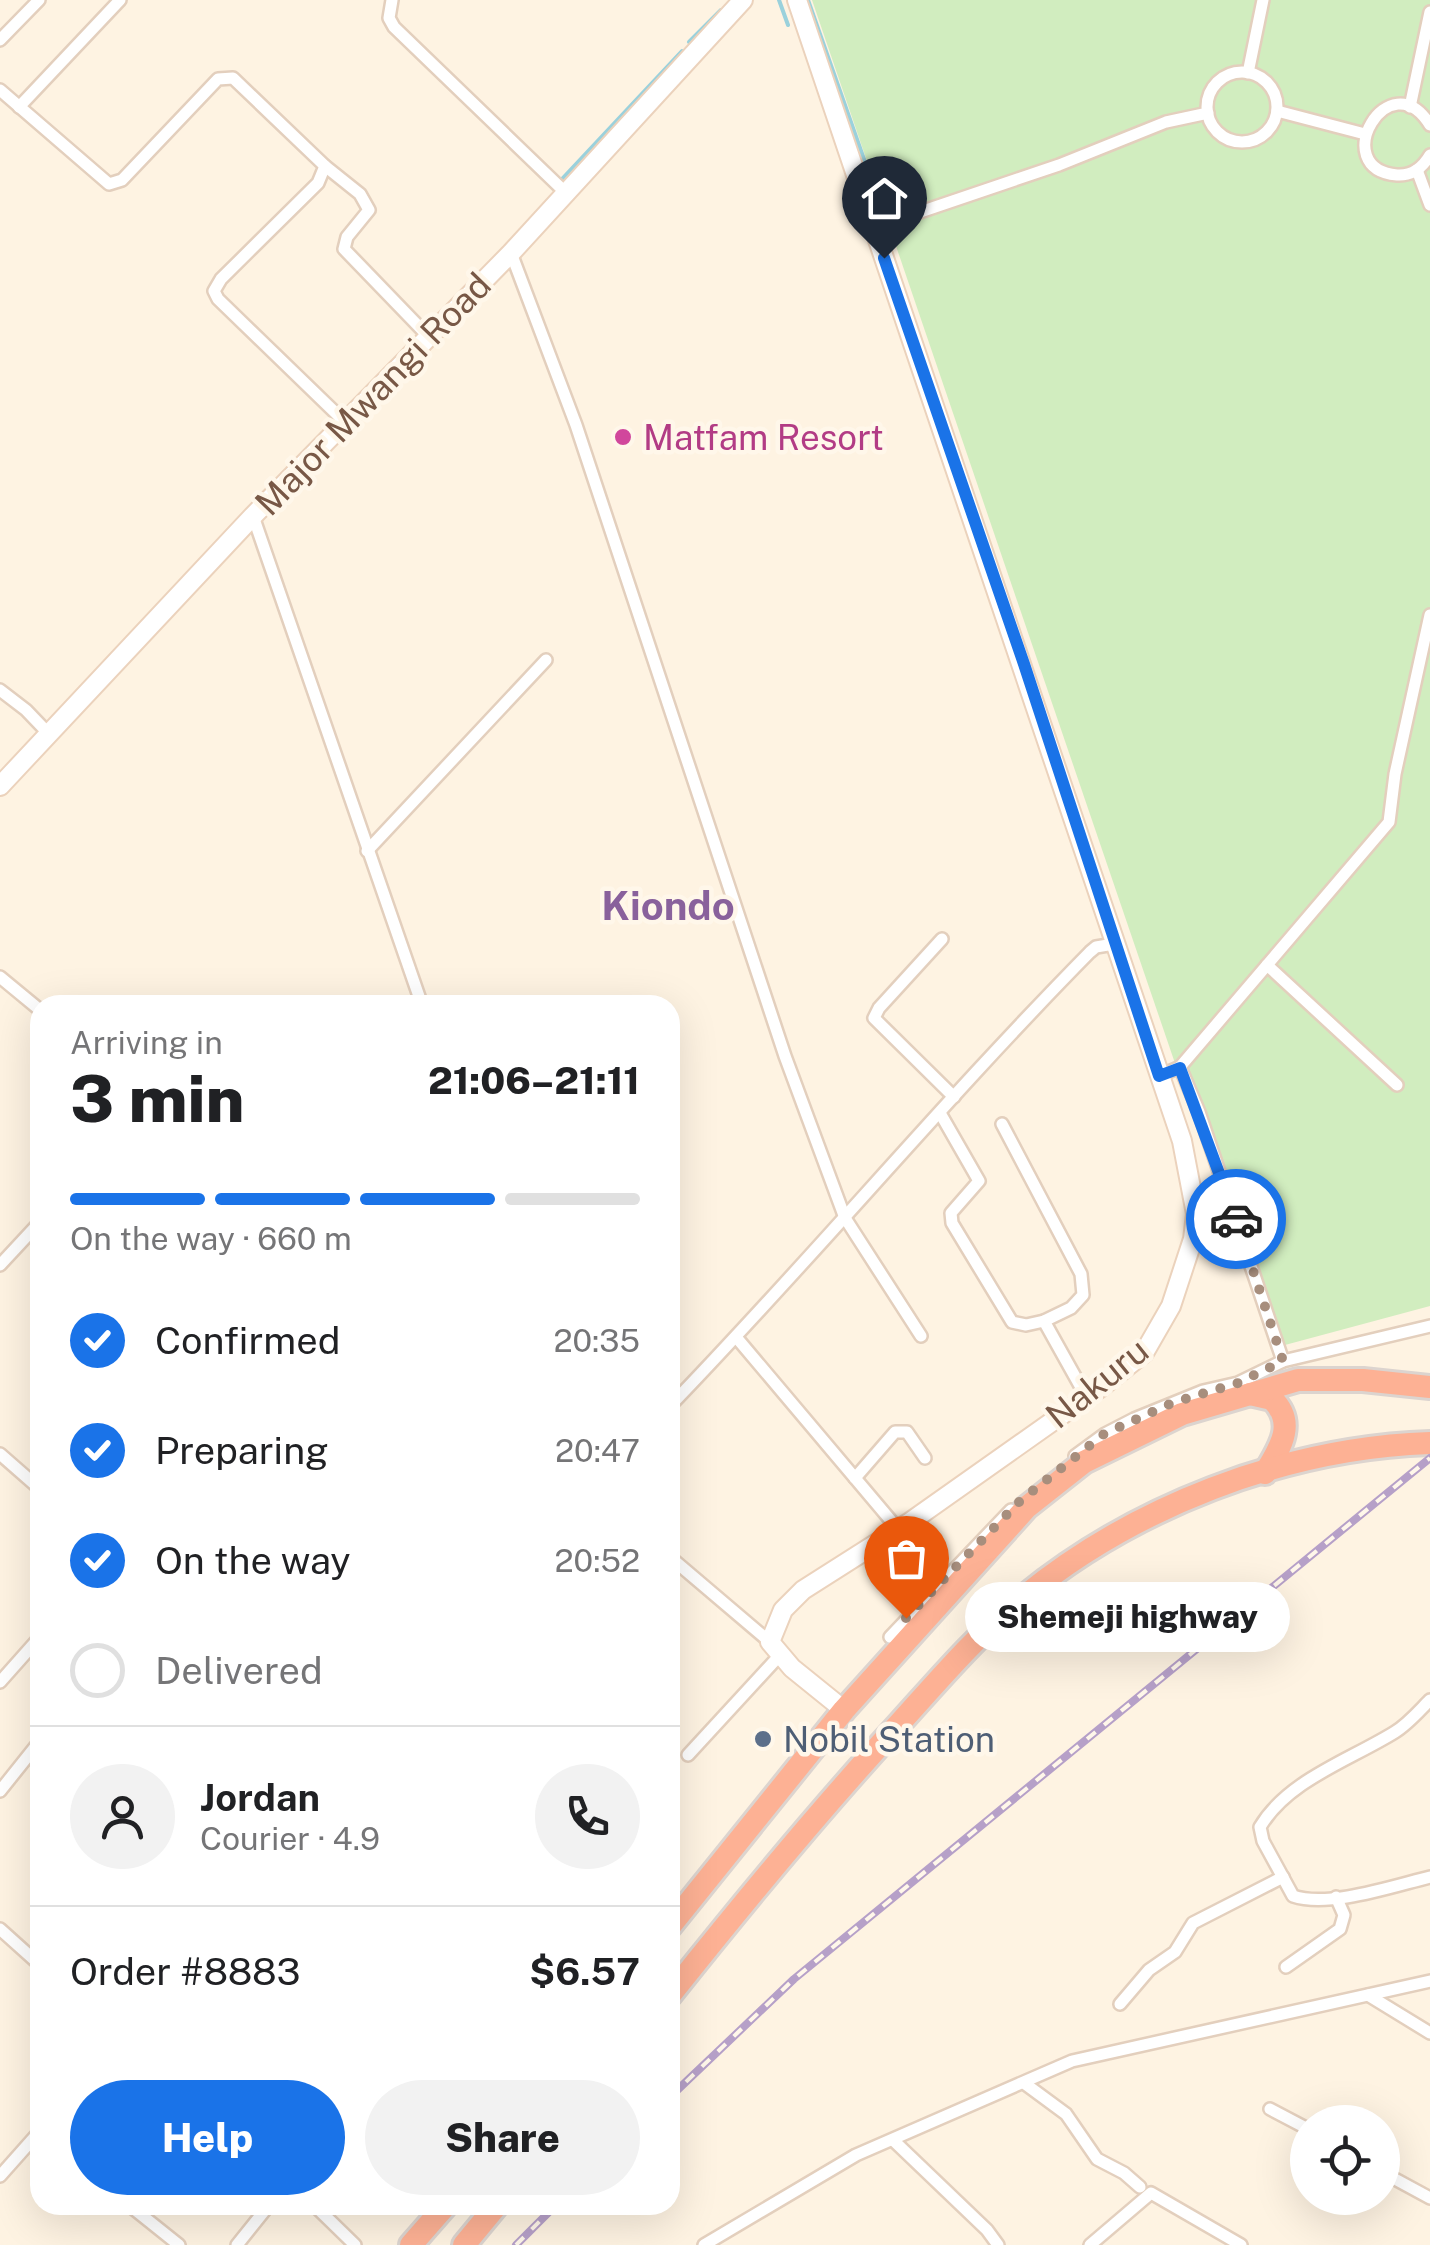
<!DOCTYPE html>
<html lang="en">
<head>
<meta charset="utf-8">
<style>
	body { margin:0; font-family:"Public Sans",sans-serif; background:#f2f2f2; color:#202124; height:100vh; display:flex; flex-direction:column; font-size:38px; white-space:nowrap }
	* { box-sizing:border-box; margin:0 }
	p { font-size:32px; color:#757577 }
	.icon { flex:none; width:55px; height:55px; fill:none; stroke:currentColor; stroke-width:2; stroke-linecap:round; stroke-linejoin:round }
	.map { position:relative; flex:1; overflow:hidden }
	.sheet { position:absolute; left:30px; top:995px; width:650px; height:1220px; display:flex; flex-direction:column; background:#fff; border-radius:30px; box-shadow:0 10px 40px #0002 }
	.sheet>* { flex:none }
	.buttons { position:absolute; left:1290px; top:2105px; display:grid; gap:20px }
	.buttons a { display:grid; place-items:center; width:110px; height:110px; border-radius:50%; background:#fff; box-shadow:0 10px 40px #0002; font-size:50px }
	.pin { position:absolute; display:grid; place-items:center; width:85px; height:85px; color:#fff; margin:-102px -42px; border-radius:50% 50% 50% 0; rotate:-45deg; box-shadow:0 0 10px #0007 }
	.pin .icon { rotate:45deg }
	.courier { position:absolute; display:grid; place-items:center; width:100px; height:100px; margin:-50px; border:8px solid #1a73e8; border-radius:50%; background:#fff; color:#222; box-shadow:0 2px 12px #0007 }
	.bubble { position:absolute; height:70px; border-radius:35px; background:#fff; box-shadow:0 10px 40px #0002; font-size:32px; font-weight:800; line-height:70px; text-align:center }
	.head em { font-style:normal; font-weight:800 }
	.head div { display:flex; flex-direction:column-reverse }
	.head { display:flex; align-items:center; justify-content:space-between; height:170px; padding:0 40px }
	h1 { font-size:65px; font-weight:800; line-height:75px }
	.bar { display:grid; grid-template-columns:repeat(4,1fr); gap:15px 10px; align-content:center; height:120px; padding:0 40px }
	.bar i { height:12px; border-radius:8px; background:#e0e0e0 }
	.bar .active { background:#1a73e8 }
	.bar p { grid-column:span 4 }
	.line { display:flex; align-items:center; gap:25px; padding:0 40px; border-top:2px solid #e0e0e0 }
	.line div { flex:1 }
	.round { display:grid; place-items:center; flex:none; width:105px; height:105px; border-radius:52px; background:#f2f2f2 }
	ol { padding:0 40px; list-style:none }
	li { display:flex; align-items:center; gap:30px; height:110px }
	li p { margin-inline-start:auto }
	li .icon { padding:10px; border-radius:50%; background:#1a73e8; color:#fff; stroke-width:4 }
	li:last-child { color:#757577 }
	li i { width:55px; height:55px; border:5px solid #e0e0e0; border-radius:50% }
	.primary-button { display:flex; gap:20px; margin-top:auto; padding:20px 40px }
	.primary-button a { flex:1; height:115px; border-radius:60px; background:#1a73e8; color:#fff; font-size:40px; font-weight:800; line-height:115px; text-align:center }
	.primary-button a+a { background:#f2f2f2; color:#202124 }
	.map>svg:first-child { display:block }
</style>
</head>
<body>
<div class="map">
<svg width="1430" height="2245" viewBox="0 0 1430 2245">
	<rect width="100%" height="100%" fill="#fef3e2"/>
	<polygon fill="#d1edbf" points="812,0 1430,0 1430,1306 1285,1345 1179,1075"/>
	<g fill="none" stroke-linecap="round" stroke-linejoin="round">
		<g stroke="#9ad1dc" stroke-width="4">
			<polyline points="779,0 788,25"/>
			<polyline points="808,0 885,219"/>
			<polyline points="689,42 721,10"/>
			<polyline points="562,179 682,51"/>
		</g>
		<g stroke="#e3cfbd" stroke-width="16">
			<g id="street">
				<polyline points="392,0 389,18 394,27 566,193"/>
				<polyline points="0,40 39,0"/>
				<circle cx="1242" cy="107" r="35"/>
				<polyline points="1248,73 1263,0"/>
				<polyline points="0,90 109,184 122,180 218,79 233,78 325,166 318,183 221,279 214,291 218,299 346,423"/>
				<polyline points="19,107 120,0"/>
				<polyline points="1410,107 1430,12"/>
				<polyline points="1277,111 1365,134"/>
				<path d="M1430,125C1389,59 1326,169 1397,175C1412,176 1423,167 1430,155"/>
				<polyline points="325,166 360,194 369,210 347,237 344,249 428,336"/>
				<polyline points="1417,170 1430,205"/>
				<polyline points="873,228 1059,165 1166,122 1208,113"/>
				<polyline points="511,253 576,425 785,1056 845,1218 921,1336"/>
				<polyline points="253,516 422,1005"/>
				<polyline points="0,690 26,710 49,734"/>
				<polyline points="367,851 546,660"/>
				<polyline points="942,939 879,1008 874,1018 954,1097"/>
				<polyline points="1267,965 1397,1085"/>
				<polyline points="0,977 40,1010"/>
				<polyline points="1180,1067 1389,822 1395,774 1430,615"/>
				<polyline points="1159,1076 1180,1067 1199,1112 1283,1361 1430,1326"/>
				<polyline points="940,1113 979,1181 951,1213 952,1223 1012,1322 1026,1325 1044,1321 1087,1398"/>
				<polyline points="1002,1124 1081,1274 1083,1295 1071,1308 1044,1321"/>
				<polyline points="0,1265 40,1222"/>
				<polyline points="736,1337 898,1529"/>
				<path d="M670,1406C813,1258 945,1099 1090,952L1096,947L1114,944"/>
				<polyline points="0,1454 40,1489"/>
				<polyline points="1075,1456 1105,1434 1134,1419 1203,1391 1238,1383 1283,1361"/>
				<polyline points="855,1478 895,1432 907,1432 925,1458"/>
				<polyline points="670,1557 770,1642"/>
				<polyline points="890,1637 1011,1510"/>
				<polyline points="0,1682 40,1637"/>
				<path d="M1430,1700C1419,1711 1408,1724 1395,1732C1350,1760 1288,1780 1260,1827L1263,1841L1293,1896C1329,1908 1393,1886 1430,1877"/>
				<polyline points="688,1755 780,1655"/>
				<polyline points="0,1791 40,1741"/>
				<polyline points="0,1929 40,1965"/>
				<polyline points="1286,1967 1340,1929 1344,1915 1336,1897"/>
				<polyline points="1368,1995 1430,2033"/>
				<polyline points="1120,2004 1149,1970 1175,1952 1193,1923 1283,1877"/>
				<polyline points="1024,2083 1066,2114 1097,2159 1124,2173 1140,2187"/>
				<polyline points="1270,2109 1308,2129"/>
				<polyline points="893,2140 987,2230 998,2245"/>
				<polyline points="1382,2172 1430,2198"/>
				<polyline points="0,2176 40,2131"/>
				<polyline points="129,2205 179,2245"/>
				<polyline points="314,2205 355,2245"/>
				<polyline points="237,2245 269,2205"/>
				<polyline points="704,2245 856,2155 1072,2061 1430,1981"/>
				<polyline points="1090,2245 1151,2193 1241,2245"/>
			</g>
		</g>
		<g stroke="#ebd2bc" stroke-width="22">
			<g id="secondary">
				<polyline points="797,0 1182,1141 1196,1214 1193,1239 1171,1306 1144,1353 1104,1385 910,1522 803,1590 783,1610 770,1642 792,1668 844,1710"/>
				<polyline points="0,786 253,516 511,253 743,0"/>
			</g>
		</g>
		<g stroke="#dcd4cf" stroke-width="28">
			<g id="highway">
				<path d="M1250,1394L1272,1399C1297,1423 1280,1448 1265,1473"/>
				<polyline points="670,1926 844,1710 1027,1507 1084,1462 1182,1414 1298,1380 1363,1380 1430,1387"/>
				<path d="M670,1995C744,1902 818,1812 899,1724C938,1681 975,1637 1020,1600C1132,1507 1284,1448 1430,1443"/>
				<polyline points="411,2245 446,2205"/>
				<polyline points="464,2245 497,2205"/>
			</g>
		</g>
		<use href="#street" stroke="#fff" stroke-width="11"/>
		<use href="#secondary" stroke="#fff" stroke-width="18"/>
		<use href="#highway" stroke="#fdb194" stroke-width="22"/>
		<g stroke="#b6a0c8" stroke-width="8">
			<g id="rail">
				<polyline points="670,2097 794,1979 1430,1458"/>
				<polyline points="516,2245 556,2205"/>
			</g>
		</g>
		<use href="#rail" stroke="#fff7ea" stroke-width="4" stroke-dasharray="11" stroke-linecap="butt"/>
	</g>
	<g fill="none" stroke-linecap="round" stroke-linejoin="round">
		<polyline stroke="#a78e7d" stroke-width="10" stroke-dasharray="0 18" points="906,1618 1020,1501 1104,1434 1172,1403 1238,1383 1283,1361 1236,1219"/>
		<polyline stroke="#1a73e8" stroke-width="12" points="884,258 1024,664 1159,1076 1180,1068 1236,1219"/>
	</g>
	<circle fill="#d1479c" stroke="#fff7ea" stroke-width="4" cx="623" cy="437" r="10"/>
	<circle fill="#5c6f8a" stroke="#fff7ea" stroke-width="4" cx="763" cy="1739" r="10"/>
	<g text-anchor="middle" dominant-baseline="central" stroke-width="9" stroke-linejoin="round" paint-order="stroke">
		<g font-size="35" fill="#785846" stroke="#fff7ea">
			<text transform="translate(373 394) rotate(-46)">Major Mwangi Road</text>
			<text transform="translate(1097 1383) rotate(-39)">Nakuru</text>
		</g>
		<g font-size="35" fill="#b23c85" stroke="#fff7ea" text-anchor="start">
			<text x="643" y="437">Matfam Resort</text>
		</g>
		<g font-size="35" fill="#4e5e75" stroke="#fff7ea" text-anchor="start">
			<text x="783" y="1739">Nobil Station</text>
		</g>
		<g font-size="40" font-weight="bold" fill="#89619c" stroke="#fff7ea">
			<text x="668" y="905">Kiondo</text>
		</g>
	</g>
</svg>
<div class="buttons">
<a><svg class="icon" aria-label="locate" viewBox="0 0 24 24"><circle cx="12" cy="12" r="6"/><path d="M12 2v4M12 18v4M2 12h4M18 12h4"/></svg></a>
</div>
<div class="pin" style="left:906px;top:1618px;background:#ea580c"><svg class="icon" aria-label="bag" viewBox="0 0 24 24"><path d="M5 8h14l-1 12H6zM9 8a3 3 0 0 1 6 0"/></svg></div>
<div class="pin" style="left:884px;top:258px;background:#1f2937"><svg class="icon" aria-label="home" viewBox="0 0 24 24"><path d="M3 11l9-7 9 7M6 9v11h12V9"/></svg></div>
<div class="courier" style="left:1236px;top:1219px"><svg class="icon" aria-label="car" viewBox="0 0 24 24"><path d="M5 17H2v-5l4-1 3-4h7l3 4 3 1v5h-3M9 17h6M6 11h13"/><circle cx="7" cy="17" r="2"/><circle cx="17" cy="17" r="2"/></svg></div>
<div class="bubble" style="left:965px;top:1582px;width:325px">Shemeji highway</div>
<section class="sheet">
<div class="head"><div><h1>3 min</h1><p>Arriving in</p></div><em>21:06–21:11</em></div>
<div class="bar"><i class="active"></i><i class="active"></i><i class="active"></i><i></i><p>On the way · 660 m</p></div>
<ol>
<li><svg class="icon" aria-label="check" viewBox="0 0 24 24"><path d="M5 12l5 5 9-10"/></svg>Confirmed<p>20:35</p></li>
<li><svg class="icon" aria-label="check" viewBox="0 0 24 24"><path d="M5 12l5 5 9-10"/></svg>Preparing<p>20:47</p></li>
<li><svg class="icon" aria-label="check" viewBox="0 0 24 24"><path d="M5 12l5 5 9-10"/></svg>On the way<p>20:52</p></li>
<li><i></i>Delivered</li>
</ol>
<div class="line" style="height:180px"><a class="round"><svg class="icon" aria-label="person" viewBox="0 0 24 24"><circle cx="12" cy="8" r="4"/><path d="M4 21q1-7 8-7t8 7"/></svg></a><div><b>Jordan</b><p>Courier · 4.9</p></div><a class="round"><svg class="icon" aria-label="phone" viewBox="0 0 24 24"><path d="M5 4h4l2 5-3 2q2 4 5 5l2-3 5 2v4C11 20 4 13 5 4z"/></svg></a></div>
<div class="line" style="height:130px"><div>Order #8883</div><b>$6.57</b></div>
<div class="primary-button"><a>Help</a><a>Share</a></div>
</section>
</div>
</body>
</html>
